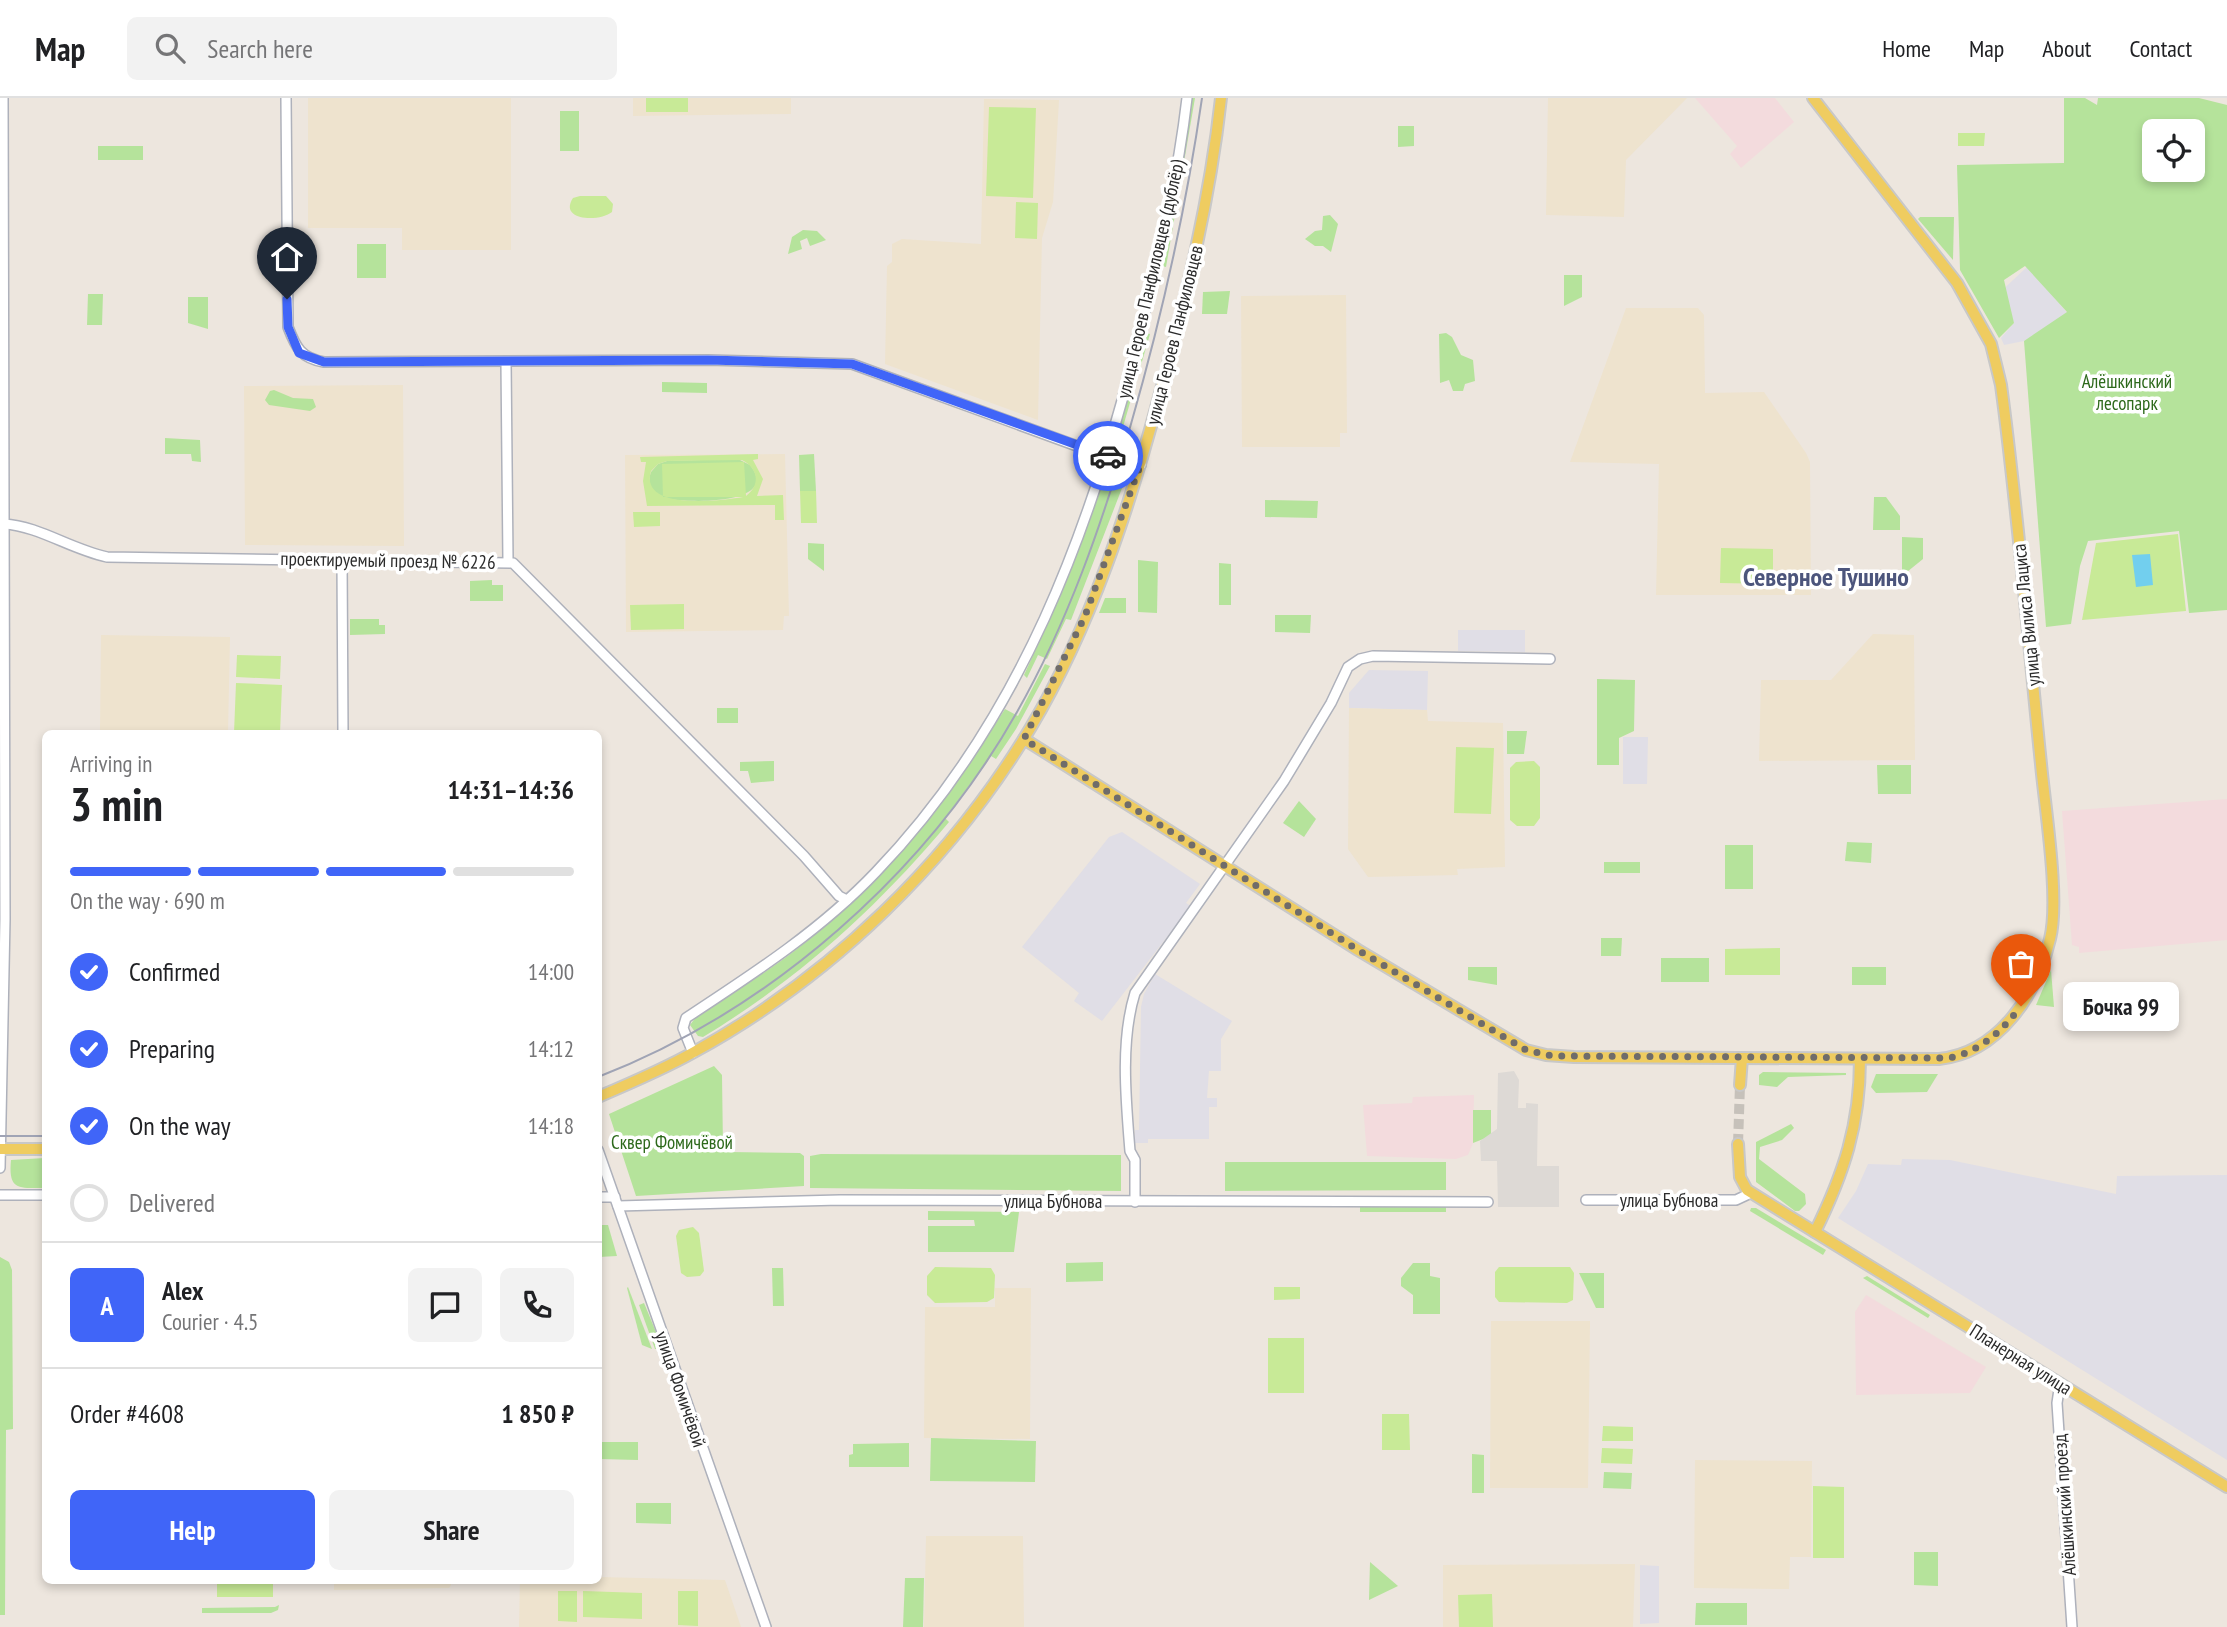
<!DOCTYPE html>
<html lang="en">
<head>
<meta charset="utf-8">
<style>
	body { margin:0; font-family:"PT Sans Narrow",sans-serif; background:#f2f2f2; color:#202124; height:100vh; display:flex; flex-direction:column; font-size:26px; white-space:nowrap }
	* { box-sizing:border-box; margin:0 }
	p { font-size:23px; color:#757577 }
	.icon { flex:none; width:38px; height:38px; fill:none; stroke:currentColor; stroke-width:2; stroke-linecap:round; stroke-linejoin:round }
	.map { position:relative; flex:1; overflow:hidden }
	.drawer { position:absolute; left:42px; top:632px; width:560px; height:854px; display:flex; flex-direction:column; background:#fff; border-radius:10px; box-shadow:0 4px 10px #0003 }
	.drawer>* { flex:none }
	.fabs { position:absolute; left:2142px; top:21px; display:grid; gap:14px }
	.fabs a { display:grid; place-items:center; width:63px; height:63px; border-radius:10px; background:#fff; box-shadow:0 4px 10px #0003; font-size:35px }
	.pin { position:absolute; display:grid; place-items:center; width:60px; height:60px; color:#fff; margin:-72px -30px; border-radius:50% 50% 50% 0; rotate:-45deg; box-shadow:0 0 7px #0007 }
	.pin .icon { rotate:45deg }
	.courier { position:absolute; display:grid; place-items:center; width:70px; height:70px; margin:-35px; border:5px solid #4065f8; border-radius:50%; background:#fff; color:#222; box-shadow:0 2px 9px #0007 }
	.bubble { position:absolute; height:49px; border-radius:10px; background:#fff; box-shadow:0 4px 10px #0003; font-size:23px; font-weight:600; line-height:49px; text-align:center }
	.headline em { font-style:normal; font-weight:600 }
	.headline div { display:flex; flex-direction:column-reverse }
	.headline { display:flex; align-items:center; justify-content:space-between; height:119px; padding:0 28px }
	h1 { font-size:46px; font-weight:600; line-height:52px }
	.bar { display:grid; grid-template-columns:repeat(4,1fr); gap:10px 7px; align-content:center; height:84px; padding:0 28px }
	.bar i { height:9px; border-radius:5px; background:#e0e0e0 }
	.bar .on { background:#4065f8 }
	.bar p { grid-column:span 4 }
	.line { display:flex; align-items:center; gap:18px; padding:0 28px; border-top:2px solid #e0e0e0 }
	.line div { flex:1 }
	.round { display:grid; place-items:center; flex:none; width:74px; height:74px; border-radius:10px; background:#f2f2f2 }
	ol { padding:0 28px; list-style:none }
	li { display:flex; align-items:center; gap:21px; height:77px }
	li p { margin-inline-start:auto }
	li .icon { padding:7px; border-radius:50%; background:#4065f8; color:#fff; stroke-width:4 }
	li:last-child { color:#757577 }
	li i { width:38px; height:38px; border:4px solid #e0e0e0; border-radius:50% }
	.button { display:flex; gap:14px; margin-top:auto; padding:14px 28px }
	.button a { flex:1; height:80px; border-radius:10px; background:#4065f8; color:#fff; font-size:28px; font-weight:600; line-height:80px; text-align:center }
	.button a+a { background:#f2f2f2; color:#202124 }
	header { display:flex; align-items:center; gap:42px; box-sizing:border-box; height:98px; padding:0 35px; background:#fff; border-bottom:2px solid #e0e0e0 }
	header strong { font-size:33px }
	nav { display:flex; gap:38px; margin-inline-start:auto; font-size:24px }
	.search { width:490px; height:63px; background:#f2f2f2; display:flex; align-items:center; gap:18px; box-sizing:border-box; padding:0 24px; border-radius:10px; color:#757577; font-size:26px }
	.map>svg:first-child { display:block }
</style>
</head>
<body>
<header>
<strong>Map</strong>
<div class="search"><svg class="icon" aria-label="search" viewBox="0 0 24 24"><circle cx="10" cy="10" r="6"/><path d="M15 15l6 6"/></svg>Search here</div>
<nav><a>Home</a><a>Map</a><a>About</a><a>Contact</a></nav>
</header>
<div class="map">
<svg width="2227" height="1529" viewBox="0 0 2227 1529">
	<rect width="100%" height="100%" fill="#ede6de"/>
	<g fill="#e0dee6">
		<polygon points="2028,168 2068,216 2024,243 2004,247 2001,240 2014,225 1996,198"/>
		<polygon points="1458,532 1525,532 1525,554 1458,553"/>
		<polygon points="1369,572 1428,573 1427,612 1349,610 1349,595"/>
		<polygon points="1623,639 1648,639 1647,686 1623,686"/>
		<polygon points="1122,734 1200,786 1186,805 1191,808 1102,923 1074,903 1079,895 1022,849 1109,739"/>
		<polygon points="1155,876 1232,923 1221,941 1221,973 1209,973 1207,1000 1217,1000 1217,1009 1209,1009 1209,1041 1148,1041 1148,1045 1135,1045 1135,1032 1139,1032 1141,909 1144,896"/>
		<polygon points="1902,1061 1950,1062 2116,1096 2117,1078 2227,1077 2227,1362 1838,1120 1856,1093 1868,1066 1901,1067"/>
		<polygon points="1640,1467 1659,1468 1659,1525 1640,1526"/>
	</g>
	<g fill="#eee3ce">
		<polygon points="308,0 511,0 511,152 402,152 402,130 308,130"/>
		<polygon points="633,0 791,0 791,16 633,18"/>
		<polygon points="1548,0 1687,0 1626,62 1624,119 1546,117"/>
		<polygon points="984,1 1059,2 1053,104 1042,140 1038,322 885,266 887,168 892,164 892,146 902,141 981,146"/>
		<polygon points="1346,197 1347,335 1340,335 1340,349 1242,349 1241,198"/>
		<polygon points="1626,210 1698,210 1704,217 1705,295 1764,294 1806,355 1810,364 1811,497 1656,497 1659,366 1570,364"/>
		<polygon points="403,287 404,448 245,447 244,288"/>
		<polygon points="785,356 789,518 784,518 783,532 626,534 625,357"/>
		<polygon points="1873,536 1914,537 1915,662 1759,663 1761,582 1831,582"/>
		<polygon points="101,537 230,539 228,635 100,635"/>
		<polygon points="1349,610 1427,612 1428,623 1503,625 1505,769 1457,771 1458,777 1368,779 1348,751"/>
		<polygon points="995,1190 1031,1190 1030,1341 924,1340 925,1209 995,1209"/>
		<polygon points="1491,1223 1590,1223 1588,1390 1490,1390"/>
		<polygon points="1695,1362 1812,1363 1811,1459 1790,1459 1789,1491 1694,1490"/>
		<polygon points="926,1438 1023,1438 1024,1529 924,1529"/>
		<polygon points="1635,1466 1633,1529 1443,1529 1443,1467"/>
		<polygon points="599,1479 725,1482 741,1529 519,1529 520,1482 598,1482"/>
		<polygon points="334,1482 451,1482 451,1487 449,1490 334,1492"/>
	</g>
	<g fill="#f3dbdd">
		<polygon points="1695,0 1775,0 1794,24 1741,70 1730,56 1737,48"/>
		<polygon points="2227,701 2227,842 2079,855 2079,849 2072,847 2062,713"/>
		<polygon points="1474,997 1473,1045 1468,1057 1456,1061 1367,1058 1363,1007 1412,1005 1413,999"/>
		<polygon points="1866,1197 1986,1269 1970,1295 1856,1297 1855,1214"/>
	</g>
	<g fill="#b5e39b" fill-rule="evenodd">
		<polygon points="1191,0 1195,0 1166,169 1162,168"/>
		<path d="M2064,0H2085L2097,7L2098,0H2199L2227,7V512L2189,515L2179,433L2088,443L2080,468L2071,526L2046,529L2024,243L2067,214L2025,168L2004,182L2014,225L1999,240L1960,172L1957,67L2064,65ZM2154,33H2193V72H2154Z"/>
		<rect x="560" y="13" width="19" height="40"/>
		<polygon points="1398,28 1414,28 1414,48 1398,49"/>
		<rect x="98" y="48" width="45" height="14"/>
		<polygon points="1330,117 1338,126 1331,154 1323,148 1315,148 1305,141 1315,133 1322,132 1323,118"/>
		<polygon points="1920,119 1954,119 1953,162 1918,121"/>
		<polygon points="803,132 817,133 826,142 810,148 807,140 800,143 802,151 788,156 792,139"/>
		<rect x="357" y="146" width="29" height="34"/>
		<polygon points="1564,177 1582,177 1582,199 1564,208"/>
		<polygon points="1230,193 1227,216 1202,216 1203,194"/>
		<polygon points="88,196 103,196 102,227 87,227"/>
		<polygon points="188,199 208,199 208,231 188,225"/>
		<polygon points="1146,235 1150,236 1118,346 1114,346"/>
		<polygon points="1446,235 1452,239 1461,257 1473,262 1475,283 1465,286 1463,293 1453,293 1449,282 1440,285 1439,236"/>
		<polygon points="662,284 707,285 707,295 662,294"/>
		<polygon points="274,292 293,300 313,301 316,309 310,313 269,307 265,302 270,293"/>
		<polygon points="165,340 200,342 201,364 192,363 191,356 165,356"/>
		<polygon points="814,356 816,393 800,393 799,357"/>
		<path d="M738,361L750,367C785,411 669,405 657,398C649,392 648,382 651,374L658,366L667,363Z"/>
		<polygon points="1110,374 1121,377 1124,385 1071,522 1066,521 1047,561 1038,557 1027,580 1024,577 1063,492 1103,378"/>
		<polygon points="1874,399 1886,399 1900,418 1900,432 1873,432"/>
		<polygon points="1265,402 1318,403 1317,420 1265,419"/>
		<polygon points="1902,439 1923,440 1923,461 1902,478"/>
		<polygon points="808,445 824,446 824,473 808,461"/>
		<polygon points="1138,462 1158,464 1157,515 1138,514"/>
		<polygon points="1219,465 1231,466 1231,507 1219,507"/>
		<polygon points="492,482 492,487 503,487 503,503 470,503 470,483"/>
		<polygon points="1105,500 1126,500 1126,515 1099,515"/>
		<polygon points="1275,517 1311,517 1310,535 1275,534"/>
		<polygon points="350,521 379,521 379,527 385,527 385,536 350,537"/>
		<path d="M1045,566L1050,568L1016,631L996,661L991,658L945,720L949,724C878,809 799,881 703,939L698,938L690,927L696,919C733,894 773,871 807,843C887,777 949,697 1005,611L1018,618Z"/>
		<polygon points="1597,581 1635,582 1634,633 1619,640 1619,667 1597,667"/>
		<rect x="717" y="610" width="21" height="15"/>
		<polygon points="1507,633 1527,633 1524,656 1507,656"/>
		<polygon points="774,663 774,683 751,685 748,673 740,673 740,664"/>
		<polygon points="1877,667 1911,667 1911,696 1878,696"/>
		<polygon points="1299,703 1316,721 1304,739 1283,725"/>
		<polygon points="1847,744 1872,745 1871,765 1845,763"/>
		<rect x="1725" y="747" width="28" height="44"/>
		<rect x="1604" y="764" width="36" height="11"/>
		<polygon points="1601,840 1622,840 1621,858 1601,858"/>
		<rect x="1661" y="860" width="48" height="24"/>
		<polygon points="1468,869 1497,869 1497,887 1468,882"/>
		<rect x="1852" y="869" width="34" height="18"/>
		<polygon points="2051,872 2054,909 2036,907"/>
		<polygon points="714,968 722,977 723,1051 728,1054 800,1055 804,1058 804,1088 636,1098 609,1016"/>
		<polygon points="1763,974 1846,975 1846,977 1788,979 1777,989 1759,987 1759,977"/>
		<polygon points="1876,976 1938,976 1927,994 1876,995 1871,989"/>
		<polygon points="1473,1012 1491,1012 1491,1038 1473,1045"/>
		<polygon points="1791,1026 1794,1030 1782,1042 1760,1049 1759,1061 1805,1096 1806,1106 1799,1113 1795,1113 1756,1084 1756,1044"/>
		<polygon points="821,1056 1121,1057 1121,1093 810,1090 810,1058"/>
		<path d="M45,1060V1090C19,1090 8,1093 11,1062Z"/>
		<polygon points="1225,1064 1446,1064 1446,1092 1225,1093"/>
		<rect x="1360" y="1109" width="86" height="5"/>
		<polygon points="1751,1110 1756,1110 1826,1152 1823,1157 1750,1113"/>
		<polygon points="928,1113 1019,1114 1014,1154 928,1154 928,1128 975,1128 974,1122 928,1122"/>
		<polygon points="599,1127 608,1127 617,1158 599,1159"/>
		<polygon points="0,1159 9,1164 12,1172 13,1331 6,1332 5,1517 0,1517"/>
		<polygon points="1103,1164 1103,1183 1066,1184 1066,1165"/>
		<polygon points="1413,1165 1430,1165 1430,1178 1440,1180 1440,1216 1413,1216 1413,1197 1401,1188 1401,1180"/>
		<polygon points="772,1170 783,1170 784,1208 773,1208"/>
		<polygon points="1579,1175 1604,1175 1604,1210 1596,1210"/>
		<polygon points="1867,1178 1930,1217 1928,1220 1863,1180"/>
		<polygon points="627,1190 628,1189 652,1251 642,1247"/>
		<polygon points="644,1205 661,1246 661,1251 655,1251 639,1207"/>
		<polygon points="931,1340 1036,1343 1035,1384 930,1383"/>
		<polygon points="599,1344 638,1344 638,1362 599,1361"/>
		<polygon points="909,1345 909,1369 849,1369 849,1357 853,1356 853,1346"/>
		<polygon points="1472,1356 1484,1357 1484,1395 1472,1395"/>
		<polygon points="1604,1374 1632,1375 1631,1391 1603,1390"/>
		<polygon points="636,1405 671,1405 671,1426 636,1425"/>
		<polygon points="1914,1454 1938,1454 1938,1488 1914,1487"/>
		<polygon points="1370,1464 1398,1488 1369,1502"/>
		<polygon points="905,1480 924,1480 923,1529 903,1529"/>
		<polygon points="1696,1505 1747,1505 1747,1527 1695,1527"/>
		<polygon points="279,1507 278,1512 271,1515 202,1515 202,1510 275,1509"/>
	</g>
	<g fill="#c8ea97" fill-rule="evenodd">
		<rect x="646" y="0" width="42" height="14"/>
		<polygon points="989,9 1036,10 1033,100 986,98"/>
		<polygon points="1958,35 1985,35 1984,48 1958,48"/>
		<path d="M580,98H606L613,106L612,114C600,124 558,123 573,100Z"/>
		<polygon points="1016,104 1038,105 1037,141 1015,140"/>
		<path d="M758,356V361L753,362L763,381L757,398L783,397L784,422H775V407L647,408L643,383L646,364H641L640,359ZM742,362C758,370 761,387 746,398L744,364L662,366L663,399H743C720,403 639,413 651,373L658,366L667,363Z"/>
		<polygon points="800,393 816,393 817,425 801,425"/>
		<polygon points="633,414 660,414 660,428 634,429"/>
		<polygon points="2178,436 2186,513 2082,522 2096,445"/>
		<polygon points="1721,450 1773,451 1773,486 1720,485"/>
		<polygon points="684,506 684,531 631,532 630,507"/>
		<polygon points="237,557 281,558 280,581 236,579"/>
		<polygon points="236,585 282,587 280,635 234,635"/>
		<polygon points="1456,649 1494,650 1491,716 1454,715"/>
		<polygon points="1534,663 1540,669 1540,720 1534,728 1517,728 1510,722 1510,670 1516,664"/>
		<polygon points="1780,850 1780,877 1725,877 1725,851"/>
		<polygon points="693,1129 699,1135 704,1173 700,1178 687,1179 681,1175 676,1138 679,1132"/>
		<polygon points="935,1169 991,1170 995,1177 994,1200 987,1204 935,1205 927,1197 927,1178"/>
		<polygon points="1499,1169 1570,1169 1574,1175 1573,1202 1567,1205 1499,1204 1495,1199 1495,1174"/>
		<polygon points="1274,1189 1300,1189 1300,1201 1274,1202"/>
		<rect x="1268" y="1240" width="36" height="55"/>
		<polygon points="1382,1316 1409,1316 1410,1352 1382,1352"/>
		<polygon points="1603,1328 1633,1329 1633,1343 1602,1343"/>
		<polygon points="1602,1350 1633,1351 1632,1366 1601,1365"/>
		<polygon points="1813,1388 1844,1389 1844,1460 1813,1460"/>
		<rect x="217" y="1482" width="56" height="17"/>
		<polygon points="558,1493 577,1493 577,1524 558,1523"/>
		<polygon points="583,1493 642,1495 642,1521 583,1519"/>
		<polygon points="678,1493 698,1493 698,1528 678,1527"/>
		<polygon points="1492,1496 1493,1529 1459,1529 1458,1497"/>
	</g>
	<polygon fill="#ddd9d5" points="1514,973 1519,982 1518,1010 1526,1010 1526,1005 1538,1006 1537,1068 1559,1068 1559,1109 1498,1109 1497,1063 1481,1063 1480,1043 1497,1031 1498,975"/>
	<polygon fill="#72cfee" points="2150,456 2153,487 2136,489 2132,457"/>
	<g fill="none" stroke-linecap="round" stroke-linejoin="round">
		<polyline stroke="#c6c1ba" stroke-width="10" stroke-dasharray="10 5" stroke-linecap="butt" points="1738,1046 1740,987"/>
		<g stroke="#aeb1bb" stroke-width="12">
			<g id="minor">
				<path d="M286,0L288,229C296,250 301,260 324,264L708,262L852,266L1099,356L1141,367"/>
				<polyline points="506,264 508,463"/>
				<path d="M4,426C39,428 70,451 107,459L513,465L804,758L839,798L847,802"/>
				<polyline points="342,461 343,635"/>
				<path d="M693,955L683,930L686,920C753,876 821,832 876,774C1021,623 1092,430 1141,230C1160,154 1178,78 1187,0"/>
				<polyline points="598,1052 766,1529"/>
				<polyline points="0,1070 5,821 3,0"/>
				<polyline points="0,1097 46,1097"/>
				<polyline points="598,1099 615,1099"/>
				<polyline points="1586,1102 1736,1102 1751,1095"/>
				<path d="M1135,1104V1062L1130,1053C1126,1003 1120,943 1135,895L1284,683L1331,605L1348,569L1360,561L1373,558L1550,561"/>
				<polyline points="618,1108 840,1102 1488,1104"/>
				<polyline points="2060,1285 2057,1305 2072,1529"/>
			</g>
		</g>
		<g stroke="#c8c8c8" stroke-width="14">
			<g id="major">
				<path d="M1024,641L1358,852L1526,952L1546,957L1574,959L1939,961C1999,955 2037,896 2050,841C2060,801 2045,710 2041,666C2028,540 2018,413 2001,287L1991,246L1957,185L1813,0"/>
				<polyline points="1740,987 1742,960"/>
				<path d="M598,999C631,985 664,971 694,954C831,879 951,763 1031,629C1091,528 1129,411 1159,299C1186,201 1210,101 1221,0"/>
				<polyline points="1738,1046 1740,1079 1747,1092 2227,1389"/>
				<polyline points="0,1051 46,1051"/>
				<path d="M1815,1134C1844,1075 1860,1027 1860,961"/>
			</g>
		</g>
		<use href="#minor" stroke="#fff" stroke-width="9"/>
		<use href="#major" stroke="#efcc60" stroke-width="10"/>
		<g stroke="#a0a4b5" stroke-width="2">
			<path d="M598,979C771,912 926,775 1017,614C1068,524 1102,426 1131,326C1162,218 1186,111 1202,0"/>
			<polyline points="0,1038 46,1038"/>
		</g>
	</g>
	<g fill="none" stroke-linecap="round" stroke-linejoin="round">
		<path stroke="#6f6c6a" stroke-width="7" stroke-dasharray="0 12.6" d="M1108,358L1140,368L1085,518L1024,641L1358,852L1526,952L1552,958L1949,960C1981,953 2002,933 2021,908"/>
		<polyline stroke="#4065f8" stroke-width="9" points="287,201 288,229 299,255 324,264 708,262 852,266 1108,358"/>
	</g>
	<g text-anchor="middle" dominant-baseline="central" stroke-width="7" stroke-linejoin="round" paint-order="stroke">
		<g font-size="19" fill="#2b2b2b" stroke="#fff">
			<text transform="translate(1150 181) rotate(-77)">улица Героев Панфиловцев (дублёр)</text>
			<text transform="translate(1174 237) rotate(-76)">улица Героев Панфиловцев</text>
			<text transform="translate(388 462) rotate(1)">проектируемый проезд № 6226</text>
			<text transform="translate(2026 517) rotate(-96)">улица Вилиса Лациса</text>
			<text x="1669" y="1102">улица Бубнова</text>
			<text x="1053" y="1103">улица Бубнова</text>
			<text transform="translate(2021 1261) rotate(32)">Планерная улица</text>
			<text transform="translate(681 1291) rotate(71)">улица Фомичёвой</text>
			<text transform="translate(2064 1407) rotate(-94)">Алёшкинский проезд</text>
		</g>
		<g font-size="19" fill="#2d691b" stroke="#fff">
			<text x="2127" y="283">Алёшкинский<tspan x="2127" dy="22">лесопарк</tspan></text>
			<text x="672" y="1044">Сквер Фомичёвой</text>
		</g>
		<g font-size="26" font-weight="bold" fill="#4c557c" stroke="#fff">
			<text x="1826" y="478">Северное Тушино</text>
		</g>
	</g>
</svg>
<div class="fabs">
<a><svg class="icon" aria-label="locate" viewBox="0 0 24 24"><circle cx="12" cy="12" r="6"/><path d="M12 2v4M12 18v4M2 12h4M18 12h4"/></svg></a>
</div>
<div class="pin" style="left:2021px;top:908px;background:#ea580c"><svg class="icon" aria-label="bag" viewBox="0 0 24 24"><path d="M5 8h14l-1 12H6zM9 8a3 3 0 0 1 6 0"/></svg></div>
<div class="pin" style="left:287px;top:201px;background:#1f2937"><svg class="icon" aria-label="home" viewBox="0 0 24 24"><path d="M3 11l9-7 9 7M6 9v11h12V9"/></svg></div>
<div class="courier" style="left:1108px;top:358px"><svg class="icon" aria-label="car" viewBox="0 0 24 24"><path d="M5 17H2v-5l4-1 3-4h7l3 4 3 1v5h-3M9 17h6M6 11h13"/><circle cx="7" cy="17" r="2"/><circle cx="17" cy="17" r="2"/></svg></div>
<div class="bubble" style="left:2063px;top:884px;width:116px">Бочка 99</div>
<section class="drawer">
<div class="headline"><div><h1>3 min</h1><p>Arriving in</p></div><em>14:31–14:36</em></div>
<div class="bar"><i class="on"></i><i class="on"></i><i class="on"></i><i></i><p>On the way · 690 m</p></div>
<ol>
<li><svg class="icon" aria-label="check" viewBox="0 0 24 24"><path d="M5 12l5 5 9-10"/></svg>Confirmed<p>14:00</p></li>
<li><svg class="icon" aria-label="check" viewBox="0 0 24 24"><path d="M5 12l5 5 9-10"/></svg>Preparing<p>14:12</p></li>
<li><svg class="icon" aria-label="check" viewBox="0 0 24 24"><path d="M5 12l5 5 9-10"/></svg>On the way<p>14:18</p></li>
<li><i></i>Delivered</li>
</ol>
<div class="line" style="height:126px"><b class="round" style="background:#4065f8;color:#fff">A</b><div><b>Alex</b><p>Courier · 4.5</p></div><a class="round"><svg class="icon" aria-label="chat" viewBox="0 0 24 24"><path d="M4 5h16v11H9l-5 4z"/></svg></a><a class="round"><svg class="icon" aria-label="phone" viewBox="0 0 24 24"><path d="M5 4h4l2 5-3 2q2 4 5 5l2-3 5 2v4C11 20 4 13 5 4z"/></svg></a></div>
<div class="line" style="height:91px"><div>Order #4608</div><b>1 850 ₽</b></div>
<div class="button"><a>Help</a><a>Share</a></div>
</section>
</div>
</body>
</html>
